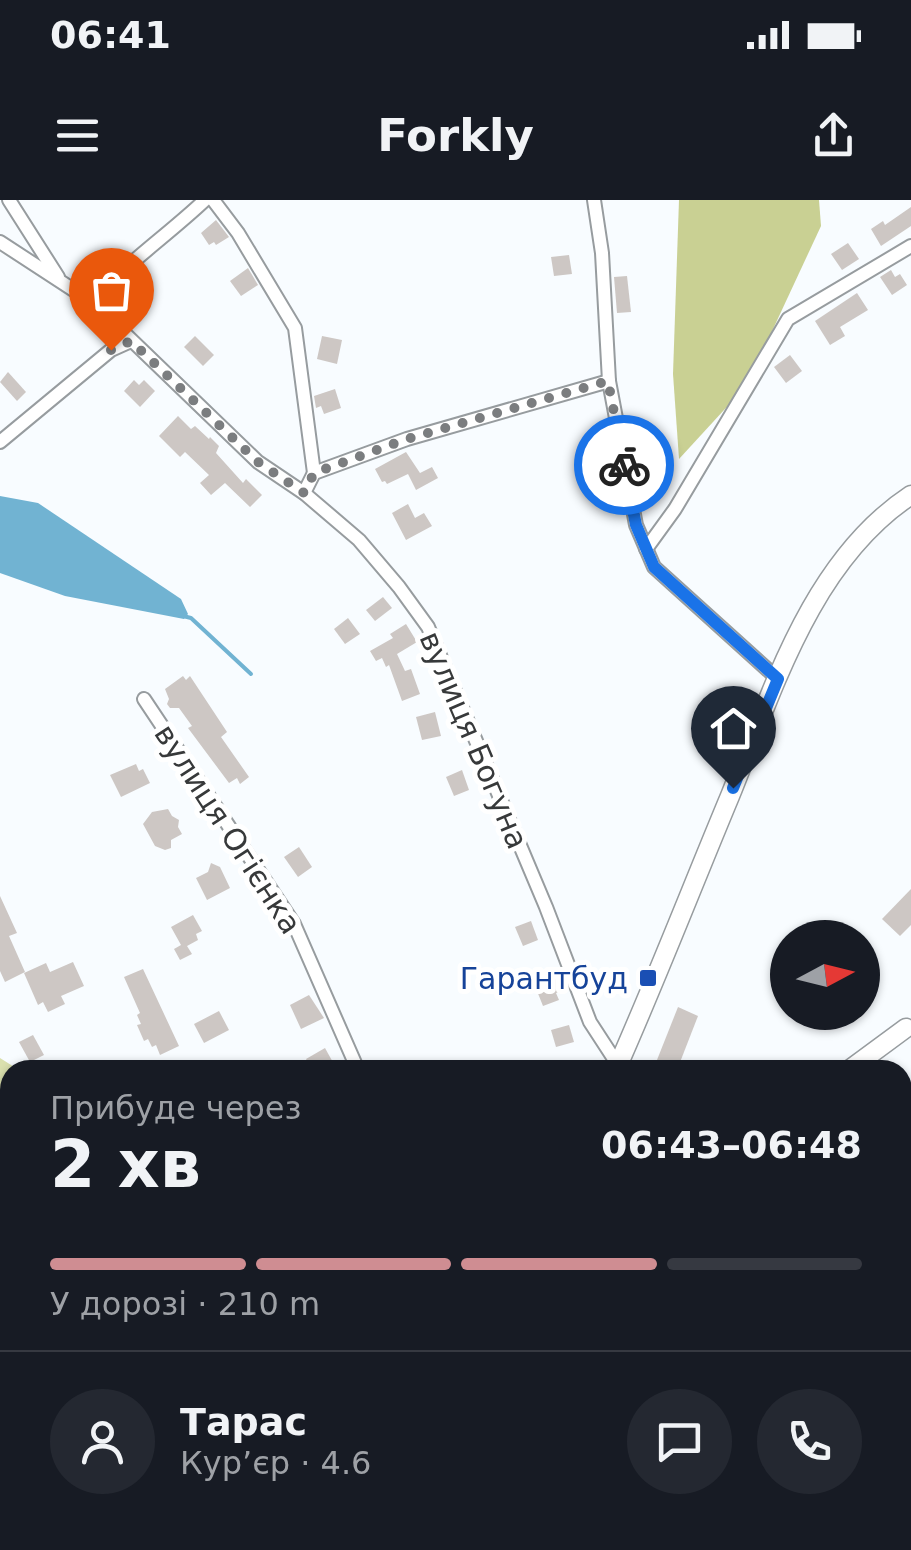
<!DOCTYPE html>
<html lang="uk">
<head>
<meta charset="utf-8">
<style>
	body { margin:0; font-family:"DejaVu Sans",sans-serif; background:#242831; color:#f1f3f6; height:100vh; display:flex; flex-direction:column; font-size:38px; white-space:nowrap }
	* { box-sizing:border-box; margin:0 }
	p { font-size:32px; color:#9ea1a6 }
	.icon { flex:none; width:55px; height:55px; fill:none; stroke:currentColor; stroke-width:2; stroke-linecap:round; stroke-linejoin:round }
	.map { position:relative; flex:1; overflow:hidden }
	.drawer { position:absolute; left:0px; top:860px; width:912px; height:490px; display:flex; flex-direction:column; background:#171b24; border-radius:30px 30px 0 0; box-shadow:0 2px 8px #0004 }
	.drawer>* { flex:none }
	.needle { width:65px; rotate:83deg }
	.fabs { position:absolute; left:770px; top:720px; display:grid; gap:20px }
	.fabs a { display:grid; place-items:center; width:110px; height:110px; border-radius:50%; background:#171b24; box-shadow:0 2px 8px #0004; font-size:50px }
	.pin { position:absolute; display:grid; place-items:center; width:85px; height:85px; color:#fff; margin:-102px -42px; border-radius:50% 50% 50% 0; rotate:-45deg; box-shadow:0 0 10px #0007 }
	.pin .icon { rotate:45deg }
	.courier { position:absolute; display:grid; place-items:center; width:100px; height:100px; margin:-50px; border:8px solid #1a73e8; border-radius:50%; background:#fff; color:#222; box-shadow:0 2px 12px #0007 }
	.summary em { font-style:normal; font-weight:800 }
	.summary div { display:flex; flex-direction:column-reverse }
	.summary { display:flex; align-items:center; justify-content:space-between; height:170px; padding:0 50px }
	h1 { font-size:65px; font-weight:800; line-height:75px }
	.bar { display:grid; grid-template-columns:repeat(4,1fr); gap:15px 10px; align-content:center; height:120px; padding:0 50px }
	.bar i { height:12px; border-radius:8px; background:#363941 }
	.bar .on { background:#cf8d92 }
	.bar p { grid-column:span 4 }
	.line { display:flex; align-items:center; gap:25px; padding:0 50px; border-top:2px solid #363941 }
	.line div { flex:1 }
	.round { display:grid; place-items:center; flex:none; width:105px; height:105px; border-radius:52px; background:#242831 }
	.status { display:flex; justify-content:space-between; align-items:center; height:70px; padding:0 50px; background:#171b24; direction:ltr }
	.status svg { height:28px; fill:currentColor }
	header { display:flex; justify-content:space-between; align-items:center; height:130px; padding:0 50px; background:#171b24; font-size:45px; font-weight:800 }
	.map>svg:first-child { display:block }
</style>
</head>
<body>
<div class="status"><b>06:41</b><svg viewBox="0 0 49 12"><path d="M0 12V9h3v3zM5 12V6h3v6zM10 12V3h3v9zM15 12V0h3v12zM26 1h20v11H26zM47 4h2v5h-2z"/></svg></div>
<header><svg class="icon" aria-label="menu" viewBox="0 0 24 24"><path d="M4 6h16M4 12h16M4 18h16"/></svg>Forkly<svg class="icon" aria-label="share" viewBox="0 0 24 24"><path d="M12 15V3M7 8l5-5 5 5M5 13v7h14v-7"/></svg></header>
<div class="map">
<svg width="911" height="1350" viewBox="0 0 911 1350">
	<rect width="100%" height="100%" fill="#f8fcff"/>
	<polygon fill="#ffede2" points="911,1097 911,1228 903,1216 902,1103"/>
	<polygon fill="#dae0ae" points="0,858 19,870 10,870 10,1148 0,1150"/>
	<polygon fill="#c9d093" points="679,0 819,0 821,26 747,185 679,259 673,174"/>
	<polygon fill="#71b3d2" points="0,296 38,303 181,399 188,414 184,419 65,396 0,373"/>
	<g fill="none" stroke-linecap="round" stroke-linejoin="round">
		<polyline stroke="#71b3d2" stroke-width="4" points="183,416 191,418 251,474"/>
	</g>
	<g fill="#cdc7c4">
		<polygon points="911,7 911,26 881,46 871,29 883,21 885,25"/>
		<polygon points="216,20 229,37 216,45 214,42 209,45 201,33"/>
		<polygon points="848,43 859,59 842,70 831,54"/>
		<polygon points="569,55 572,74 554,76 551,57"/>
		<polygon points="248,68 258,85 241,96 230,81"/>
		<polygon points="891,70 895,77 900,74 907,85 892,95 880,77"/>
		<polygon points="627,76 631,112 617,113 614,77"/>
		<polygon points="857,93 868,110 840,127 845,136 830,145 815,121"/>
		<polygon points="195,136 214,155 203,166 184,147"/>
		<polygon points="322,136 342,140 337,164 317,159"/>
		<polygon points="790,155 802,171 786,183 774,167"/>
		<polygon points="8,172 26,192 17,201 0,182"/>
		<polygon points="134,180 139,185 144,180 155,191 140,207 124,191"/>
		<polygon points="335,189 341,208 324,214 321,206 316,208 314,196"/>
		<polygon points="178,216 191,229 195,226 209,239 210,237 219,246 216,253 243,283 246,279 262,295 250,307 225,283 211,295 200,283 209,275 185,252 180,257 159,236"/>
		<polygon points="406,252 420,273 432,267 438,278 416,290 408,274 387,284 385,281 382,282 375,269"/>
		<polygon points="658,270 663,288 646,293 641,274"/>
		<polygon points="408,304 415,318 424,313 432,326 406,340 392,313"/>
		<polygon points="383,397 392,408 375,421 366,410"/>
		<polygon points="348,418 360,434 345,444 334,429"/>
		<polygon points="406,424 417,442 397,454 405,471 411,469 420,494 402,501 389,465 386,467 382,458 376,461 370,451 393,438 390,434"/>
		<polygon points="183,476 186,480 190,476 227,532 221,537 249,577 240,584 237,578 229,583 188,528 192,526 179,508 170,508 167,504 169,499 165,489"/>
		<polygon points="435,512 441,536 422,540 416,517"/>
		<polygon points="136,564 139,571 143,569 150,583 121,597 110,575"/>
		<polygon points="462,570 469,590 454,596 446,577"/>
		<polygon points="168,609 172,616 179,620 178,627 182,634 171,640 171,648 165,650 155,646 143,624 152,612"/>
		<polygon points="299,647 312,667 298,677 284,657"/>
		<polygon points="211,663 220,667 230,688 207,700 196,678 208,672"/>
		<polygon points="911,689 911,725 900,736 882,719"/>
		<polygon points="0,696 17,733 9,736 25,772 5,782 0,771"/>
		<polygon points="193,715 202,731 196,734 198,740 187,746 192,754 180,760 174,749 181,745 171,727"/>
		<polygon points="531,721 538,740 523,746 515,727"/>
		<polygon points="73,762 84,786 61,796 65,804 48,812 43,802 38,805 24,773 46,763 50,772"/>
		<polygon points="143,769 179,846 160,855 156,845 152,847 148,839 144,841 137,825 141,824 137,815 140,813 124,777"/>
		<polygon points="556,778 561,791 556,793 559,800 543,806 535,786"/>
		<polygon points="309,795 324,818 301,829 290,805"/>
		<polygon points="678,807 698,816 677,870 667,870 655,865"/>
		<polygon points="219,811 229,830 204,843 194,824"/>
		<polygon points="569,825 574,842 556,847 551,830"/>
		<polygon points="33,835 44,855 30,862 19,842"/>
		<polygon points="325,848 335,866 329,870 312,870 306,859"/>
		<polygon points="10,917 10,971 0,951 0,922"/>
		<polygon points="10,997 10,1037 0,1042 0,1002"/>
		<polygon points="332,1340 372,1340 360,1350 320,1350"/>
		<polygon points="477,1340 512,1340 500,1350 465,1350"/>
	</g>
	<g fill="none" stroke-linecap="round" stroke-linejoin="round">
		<g stroke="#979c9f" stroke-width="16">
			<g id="street">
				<polyline points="9,0 58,77"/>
				<polyline points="213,0 238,33 295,128 314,273"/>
				<polyline points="594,0 602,53 609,181 636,325 654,367 778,479"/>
				<polyline points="0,42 92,102 258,262 304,293 359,340 399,387 428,427 546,707 590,822 618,865"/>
				<path d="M92,102C125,64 168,35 205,0"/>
				<polyline points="0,242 111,150 131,141"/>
				<polyline points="304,293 314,273 407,239 609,181"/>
				<polyline points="646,349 675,309 788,119 911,46"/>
				<polyline points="144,499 294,724 358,870"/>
				<polyline points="902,1330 911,1328"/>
				<polyline points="831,1340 850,1340"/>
			</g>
		</g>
		<g stroke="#979c9f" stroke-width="21">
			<g id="secondary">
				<path d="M616,870C656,780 692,687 730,596C773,490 811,361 911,295"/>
				<polyline points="849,870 906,828"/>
				<polyline points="192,1350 206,1340"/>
			</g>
		</g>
		<use href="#street" stroke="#fff" stroke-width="12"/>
		<use href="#secondary" stroke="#fff" stroke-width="18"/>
	</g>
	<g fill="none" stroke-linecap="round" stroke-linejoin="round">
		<polyline stroke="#7b7d7f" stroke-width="10" stroke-dasharray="0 18" points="111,150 131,141 258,262 304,293 314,273 407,239 608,181 624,265"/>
		<polyline stroke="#1a73e8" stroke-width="12" points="624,265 636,325 654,367 778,479 733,588"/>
	</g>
	<rect fill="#1a4fb4" stroke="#fff" stroke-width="4" x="638" y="768" width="20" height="20" rx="5"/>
	<g text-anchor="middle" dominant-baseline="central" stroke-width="10" stroke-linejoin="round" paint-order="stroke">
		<g font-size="30" fill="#37393a" stroke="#fff">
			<text transform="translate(474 540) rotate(67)">вулиця Богуна</text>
			<text transform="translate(228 629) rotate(57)">вулиця Огієнка</text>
		</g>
		<g font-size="30" fill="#164399" stroke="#fff" text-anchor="end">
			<text x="628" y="778">Гарантбуд</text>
		</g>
	</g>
</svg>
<div class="fabs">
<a><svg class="needle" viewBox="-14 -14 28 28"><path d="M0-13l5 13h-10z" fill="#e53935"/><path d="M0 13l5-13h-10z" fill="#9ea1a6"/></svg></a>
</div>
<div class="pin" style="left:111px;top:150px;background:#ea580c"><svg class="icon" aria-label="bag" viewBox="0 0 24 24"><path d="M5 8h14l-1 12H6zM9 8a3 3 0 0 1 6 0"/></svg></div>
<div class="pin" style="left:733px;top:588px;background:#1f2937"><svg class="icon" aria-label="home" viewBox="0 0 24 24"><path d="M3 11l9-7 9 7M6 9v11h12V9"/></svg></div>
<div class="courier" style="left:624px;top:265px"><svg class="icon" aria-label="bike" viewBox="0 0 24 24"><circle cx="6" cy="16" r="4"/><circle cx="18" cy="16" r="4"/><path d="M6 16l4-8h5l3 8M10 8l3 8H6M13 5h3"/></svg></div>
<section class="drawer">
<div class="summary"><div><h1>2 хв</h1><p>Прибуде через</p></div><em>06:43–06:48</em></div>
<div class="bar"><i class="on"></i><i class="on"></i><i class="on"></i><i></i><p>У дорозі · 210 m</p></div>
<div class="line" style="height:180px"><a class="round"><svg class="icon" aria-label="person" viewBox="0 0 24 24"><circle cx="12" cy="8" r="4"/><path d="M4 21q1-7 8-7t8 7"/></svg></a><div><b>Тарас</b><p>Кур’єр · 4.6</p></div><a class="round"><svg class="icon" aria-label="chat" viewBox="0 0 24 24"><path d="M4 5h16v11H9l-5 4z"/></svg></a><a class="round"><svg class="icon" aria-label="phone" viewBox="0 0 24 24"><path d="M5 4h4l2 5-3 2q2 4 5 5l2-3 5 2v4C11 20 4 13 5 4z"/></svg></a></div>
</section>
</div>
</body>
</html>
